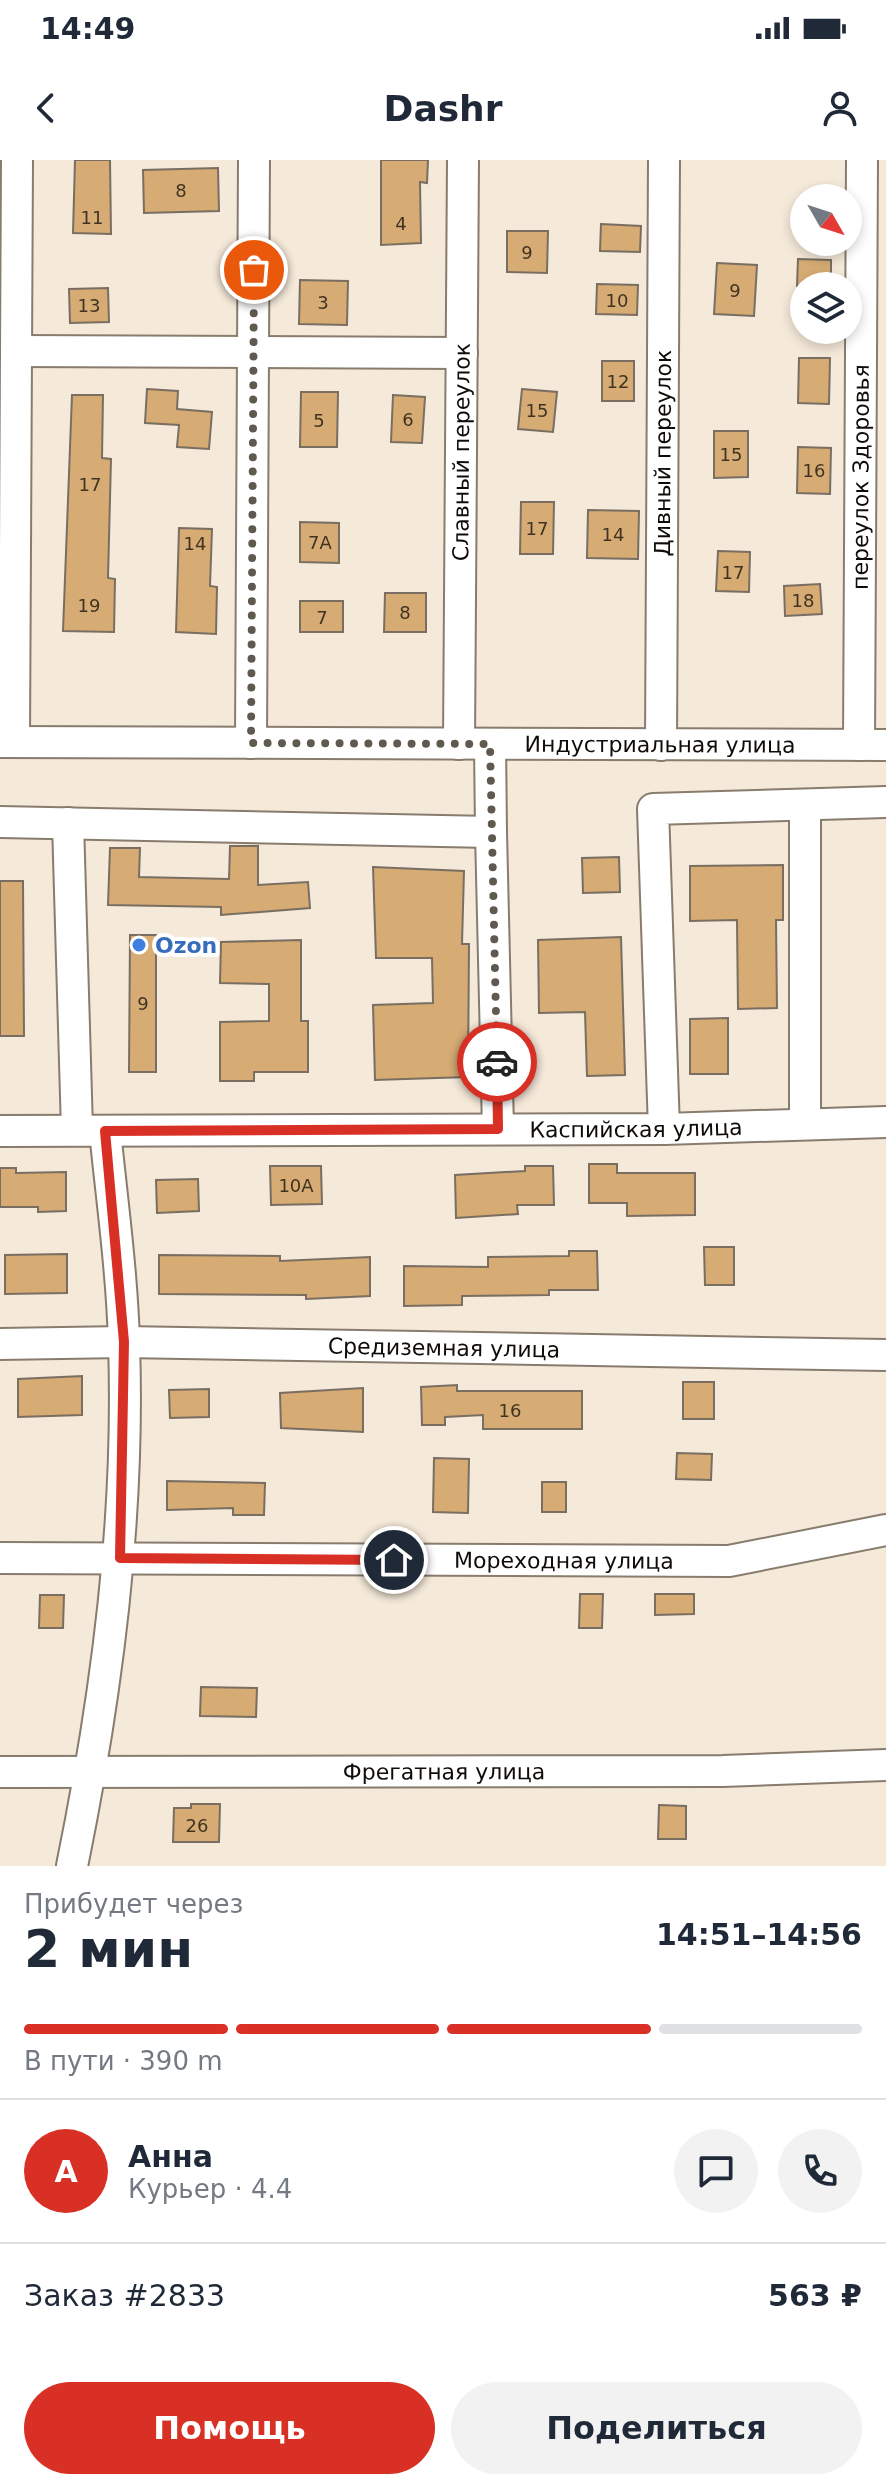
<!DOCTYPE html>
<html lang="ru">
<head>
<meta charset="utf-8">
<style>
	body { margin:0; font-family:"DejaVu Sans",sans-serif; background:#f2f2f3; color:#1f2937; height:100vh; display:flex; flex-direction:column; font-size:30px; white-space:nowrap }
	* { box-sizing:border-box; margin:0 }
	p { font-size:26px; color:#747a83 }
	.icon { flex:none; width:44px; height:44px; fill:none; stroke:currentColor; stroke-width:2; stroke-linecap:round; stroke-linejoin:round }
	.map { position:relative; height:1706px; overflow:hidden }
	.side { display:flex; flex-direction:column; background:#fff; flex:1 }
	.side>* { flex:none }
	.needle { width:52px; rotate:129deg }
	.controls { position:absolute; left:790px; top:24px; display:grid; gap:16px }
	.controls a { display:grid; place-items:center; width:72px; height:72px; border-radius:50%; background:#fff; box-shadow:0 4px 12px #0003; font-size:40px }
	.pin { position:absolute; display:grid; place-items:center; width:68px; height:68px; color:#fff; margin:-34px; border:4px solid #fff; border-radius:50%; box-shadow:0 2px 8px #0007 }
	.courier { position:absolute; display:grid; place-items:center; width:80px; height:80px; margin:-40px; border:6px solid #d93025; border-radius:50%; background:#fff; color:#222; box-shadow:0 2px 10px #0007 }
	.overview em { font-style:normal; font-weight:700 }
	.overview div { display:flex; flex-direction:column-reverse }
	.overview { display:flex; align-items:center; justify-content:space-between; height:136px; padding:0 24px }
	h1 { font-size:52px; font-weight:700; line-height:60px }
	.bar { display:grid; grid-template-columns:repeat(4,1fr); gap:12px 8px; align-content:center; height:96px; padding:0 24px }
	.bar i { height:10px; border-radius:6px; background:#e0e1e3 }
	.bar .on { background:#d93025 }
	.bar p { grid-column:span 4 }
	.line { display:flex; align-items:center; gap:20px; padding:0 24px; border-top:2px solid #e0e1e3 }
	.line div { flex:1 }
	.round { display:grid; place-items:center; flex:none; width:84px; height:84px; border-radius:42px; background:#f2f2f3 }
	.button { display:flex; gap:16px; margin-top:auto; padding:16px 24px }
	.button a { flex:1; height:92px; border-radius:48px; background:#d93025; color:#fff; font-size:32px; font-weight:700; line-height:92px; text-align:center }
	.button a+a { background:#f2f2f3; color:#1f2937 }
	.status { display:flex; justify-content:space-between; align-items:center; height:56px; padding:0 40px; background:#fff; direction:ltr }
	.status svg { height:22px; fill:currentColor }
	header { display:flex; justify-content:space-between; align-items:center; height:104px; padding:0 24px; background:#fff; font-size:36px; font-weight:700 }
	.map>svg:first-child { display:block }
</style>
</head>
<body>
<div class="status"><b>14:49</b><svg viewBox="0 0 49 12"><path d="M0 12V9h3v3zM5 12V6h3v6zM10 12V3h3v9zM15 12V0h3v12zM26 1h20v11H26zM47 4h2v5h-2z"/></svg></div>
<header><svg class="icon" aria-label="back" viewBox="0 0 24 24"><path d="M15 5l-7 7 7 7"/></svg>Dashr<svg class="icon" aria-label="person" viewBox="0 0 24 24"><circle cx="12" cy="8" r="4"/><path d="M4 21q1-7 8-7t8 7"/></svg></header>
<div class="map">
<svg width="886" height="1706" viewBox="0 0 886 1706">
	<rect width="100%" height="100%" fill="#f5e9d9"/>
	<g fill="#d6ac74" stroke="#796e61" stroke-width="2">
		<polygon points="75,0 110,0 111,74 73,73"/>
		<polygon points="381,0 428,0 427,23 420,22 421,83 381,85"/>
		<polygon points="218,8 219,51 144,53 143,10"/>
		<polygon points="601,64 641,66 640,92 600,91"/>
		<polygon points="507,71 548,71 547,113 507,112"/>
		<polygon points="798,99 831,100 831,126 797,126"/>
		<polygon points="717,103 757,105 754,156 714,154"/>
		<polygon points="300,120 348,121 347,165 299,164"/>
		<polygon points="597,124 638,125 637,155 596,154"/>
		<polygon points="108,128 109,162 70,163 69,129"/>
		<polygon points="799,198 830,198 829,244 798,243"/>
		<rect x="602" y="201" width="32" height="40"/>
		<polygon points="147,229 178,231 177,249 212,252 209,289 177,287 179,265 145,263"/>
		<polygon points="522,229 557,232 553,272 518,269"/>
		<polygon points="301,232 338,232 337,287 300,287"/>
		<polygon points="72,235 103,235 102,298 111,299 108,418 115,419 114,472 63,471"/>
		<polygon points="393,235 425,237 422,283 391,282"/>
		<polygon points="714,271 748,271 748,317 714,318"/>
		<polygon points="798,287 831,288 830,334 797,333"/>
		<polygon points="521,342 554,342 553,394 520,394"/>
		<polygon points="588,350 639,351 638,399 587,398"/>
		<polygon points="300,362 339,363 339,403 300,402"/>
		<polygon points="179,368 212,369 210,426 217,427 216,474 176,472"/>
		<polygon points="718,391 750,392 749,432 716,431"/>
		<polygon points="820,424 822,454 785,456 784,426"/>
		<polygon points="385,433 426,433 426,472 384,472"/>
		<rect x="300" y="441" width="43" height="31"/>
		<polygon points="230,686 258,686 258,725 308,722 310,748 221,755 221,747 108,745 110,688 140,688 139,717 229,719"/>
		<polygon points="619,697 620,732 583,733 582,698"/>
		<polygon points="783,705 783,760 776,760 777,848 738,849 737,760 690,761 690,706"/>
		<polygon points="373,707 464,711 462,784 469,784 468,917 375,920 373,845 433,843 432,798 376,798"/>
		<polygon points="0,721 23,721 24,876 0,876"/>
		<polygon points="130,775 156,775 156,912 129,912"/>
		<polygon points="621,777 625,915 587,916 585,852 539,853 538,780"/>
		<polygon points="301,780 301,861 308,861 308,912 254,912 254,921 220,921 220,862 269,861 269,824 220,823 221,782"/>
		<polygon points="728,858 728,914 690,914 690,859"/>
		<polygon points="589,1004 617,1004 617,1013 695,1013 695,1055 627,1056 627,1043 589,1043"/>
		<polygon points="270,1006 321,1006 322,1044 271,1045"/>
		<polygon points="525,1006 553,1006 554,1045 517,1045 518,1054 456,1058 455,1015 525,1011"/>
		<polygon points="0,1008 16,1008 16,1013 66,1012 66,1051 38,1052 38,1047 0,1047"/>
		<polygon points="198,1019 199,1051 157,1053 156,1020"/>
		<polygon points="704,1087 734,1087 734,1125 705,1125"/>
		<polygon points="569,1091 597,1091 598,1130 549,1130 549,1135 462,1136 462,1145 404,1146 404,1106 488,1107 488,1097 569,1096"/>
		<polygon points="67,1094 67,1133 5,1134 5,1095"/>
		<polygon points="159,1095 280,1096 280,1101 370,1097 370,1136 306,1139 306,1135 159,1134"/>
		<polygon points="82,1216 82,1255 18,1257 18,1219"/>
		<rect x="683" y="1222" width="31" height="37"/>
		<polygon points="457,1225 457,1231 582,1231 582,1269 483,1269 483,1255 445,1257 445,1265 422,1265 421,1227"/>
		<polygon points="363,1228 363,1272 281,1268 280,1233"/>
		<polygon points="209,1229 209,1257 170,1258 169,1230"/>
		<polygon points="677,1293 712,1294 711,1320 676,1319"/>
		<polygon points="434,1298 469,1299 468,1353 433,1352"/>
		<polygon points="167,1321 265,1323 264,1355 233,1355 233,1348 167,1350"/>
		<rect x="542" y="1322" width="24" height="30"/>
		<polygon points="580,1434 603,1434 602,1468 579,1468"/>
		<polygon points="655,1434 694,1434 694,1454 655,1455"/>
		<polygon points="40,1435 64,1435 63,1468 39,1468"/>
		<polygon points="201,1527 257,1528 256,1557 200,1556"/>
		<polygon points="191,1644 220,1644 219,1682 173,1682 174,1648 191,1648"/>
		<polygon points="659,1645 686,1646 686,1679 658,1679"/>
	</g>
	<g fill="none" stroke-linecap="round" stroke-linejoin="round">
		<g stroke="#877c6e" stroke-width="34">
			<g id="minor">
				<polyline points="16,191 462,193"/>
				<path id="s1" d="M0,582L886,585"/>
				<polyline points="14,582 17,0"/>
				<polyline points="251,583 254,0"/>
				<path id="s2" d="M459,584L463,0"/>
				<path id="s3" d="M661,585L664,0"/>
				<path id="s4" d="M859,585L862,0"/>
				<polyline points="0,662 491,672 490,584"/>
				<polyline points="68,663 77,970"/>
				<polyline points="491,672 498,969"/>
				<polyline points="805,964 805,645"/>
				<polyline points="664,969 653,649 886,642"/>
				<path id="s5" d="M0,971L664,969L886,962"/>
				<path id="s6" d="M0,1184L124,1182L886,1195"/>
				<path id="s7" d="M0,1398L729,1401L886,1370"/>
				<path id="s8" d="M0,1612L723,1611L886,1605"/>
				<path d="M72,1706C107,1534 130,1358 124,1183C122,1112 112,1041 105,971"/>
			</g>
		</g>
		<use href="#minor" stroke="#fff" stroke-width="30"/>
	</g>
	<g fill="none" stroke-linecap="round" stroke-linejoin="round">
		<polyline stroke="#605950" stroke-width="8" stroke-dasharray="0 14.4" points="254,110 251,583 490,584 497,902"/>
		<polyline stroke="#d93025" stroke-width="10" points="394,1400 120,1398 124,1182 105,971 498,969 497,902"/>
	</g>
	<circle fill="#3f7fe0" stroke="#fff" stroke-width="3" cx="139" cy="785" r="8"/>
	<g text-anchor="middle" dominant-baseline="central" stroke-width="8" stroke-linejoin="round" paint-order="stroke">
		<g font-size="18" fill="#413322">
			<text x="181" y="30">8</text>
			<text x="92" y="57">11</text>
			<text x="401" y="63">4</text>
			<text x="527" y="92">9</text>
			<text x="735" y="130">9</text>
			<text x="617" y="140">10</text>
			<text x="323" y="142">3</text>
			<text x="89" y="145">13</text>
			<text x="618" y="221">12</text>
			<text x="537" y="250">15</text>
			<text x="408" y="259">6</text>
			<text x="319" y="260">5</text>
			<text x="731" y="294">15</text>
			<text x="814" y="310">16</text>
			<text x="90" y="324">17</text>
			<text x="537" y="368">17</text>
			<text x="613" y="374">14</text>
			<text x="320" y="382">7А</text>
			<text x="195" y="383">14</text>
			<text x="733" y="412">17</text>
			<text x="803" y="440">18</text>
			<text x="89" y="445">19</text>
			<text x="405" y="452">8</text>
			<text x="322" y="457">7</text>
			<text x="143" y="843">9</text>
			<text x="296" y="1025">10А</text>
			<text x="510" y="1250">16</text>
			<text x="197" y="1665">26</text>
		</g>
		<g font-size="22" fill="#0f0b07" stroke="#fff">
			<text stroke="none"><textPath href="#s2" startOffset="292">Славный переулок</textPath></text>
			<text stroke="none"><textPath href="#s3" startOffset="292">Дивный переулок</textPath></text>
			<text stroke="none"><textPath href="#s4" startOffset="268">переулок Здоровья</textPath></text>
			<text stroke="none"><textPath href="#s1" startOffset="660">Индустриальная улица</textPath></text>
			<text stroke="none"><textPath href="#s5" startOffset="636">Каспийская улица</textPath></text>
			<text stroke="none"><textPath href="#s6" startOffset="444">Средиземная улица</textPath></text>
			<text stroke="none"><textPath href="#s7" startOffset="564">Мореходная улица</textPath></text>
			<text stroke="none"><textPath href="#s8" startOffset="444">Фрегатная улица</textPath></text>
		</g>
		<g font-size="22" font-weight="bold" fill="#366cbe" stroke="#fff" text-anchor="start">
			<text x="155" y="785">Ozon</text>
		</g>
	</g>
</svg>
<div class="controls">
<a><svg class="needle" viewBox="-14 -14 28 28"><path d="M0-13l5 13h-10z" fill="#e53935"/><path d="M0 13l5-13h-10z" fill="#747a83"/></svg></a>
<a><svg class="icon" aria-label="layers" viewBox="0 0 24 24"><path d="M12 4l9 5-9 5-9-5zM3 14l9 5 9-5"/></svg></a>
</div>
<div class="pin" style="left:254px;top:110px;background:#ea580c"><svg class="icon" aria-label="bag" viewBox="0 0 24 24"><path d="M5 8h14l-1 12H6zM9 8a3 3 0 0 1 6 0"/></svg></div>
<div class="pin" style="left:394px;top:1400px;background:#1f2937"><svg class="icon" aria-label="home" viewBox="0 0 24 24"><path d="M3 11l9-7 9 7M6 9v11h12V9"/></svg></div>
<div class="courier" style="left:497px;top:902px"><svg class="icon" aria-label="car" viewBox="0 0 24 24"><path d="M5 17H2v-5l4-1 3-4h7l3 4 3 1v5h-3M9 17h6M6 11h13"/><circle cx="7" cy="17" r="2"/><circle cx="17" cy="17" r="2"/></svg></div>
</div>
<section class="side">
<div class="overview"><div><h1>2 мин</h1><p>Прибудет через</p></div><em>14:51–14:56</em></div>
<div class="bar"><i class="on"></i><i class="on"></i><i class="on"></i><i></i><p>В пути · 390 m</p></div>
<div class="line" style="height:144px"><b class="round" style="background:#d93025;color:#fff">А</b><div><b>Анна</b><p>Курьер · 4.4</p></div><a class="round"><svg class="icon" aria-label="chat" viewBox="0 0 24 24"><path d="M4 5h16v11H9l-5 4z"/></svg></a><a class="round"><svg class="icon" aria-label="phone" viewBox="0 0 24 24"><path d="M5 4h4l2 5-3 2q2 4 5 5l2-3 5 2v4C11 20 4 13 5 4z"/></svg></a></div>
<div class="line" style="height:104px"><div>Заказ #2833</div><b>563 ₽</b></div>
<div class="button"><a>Помощь</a><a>Поделиться</a></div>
</section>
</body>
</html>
